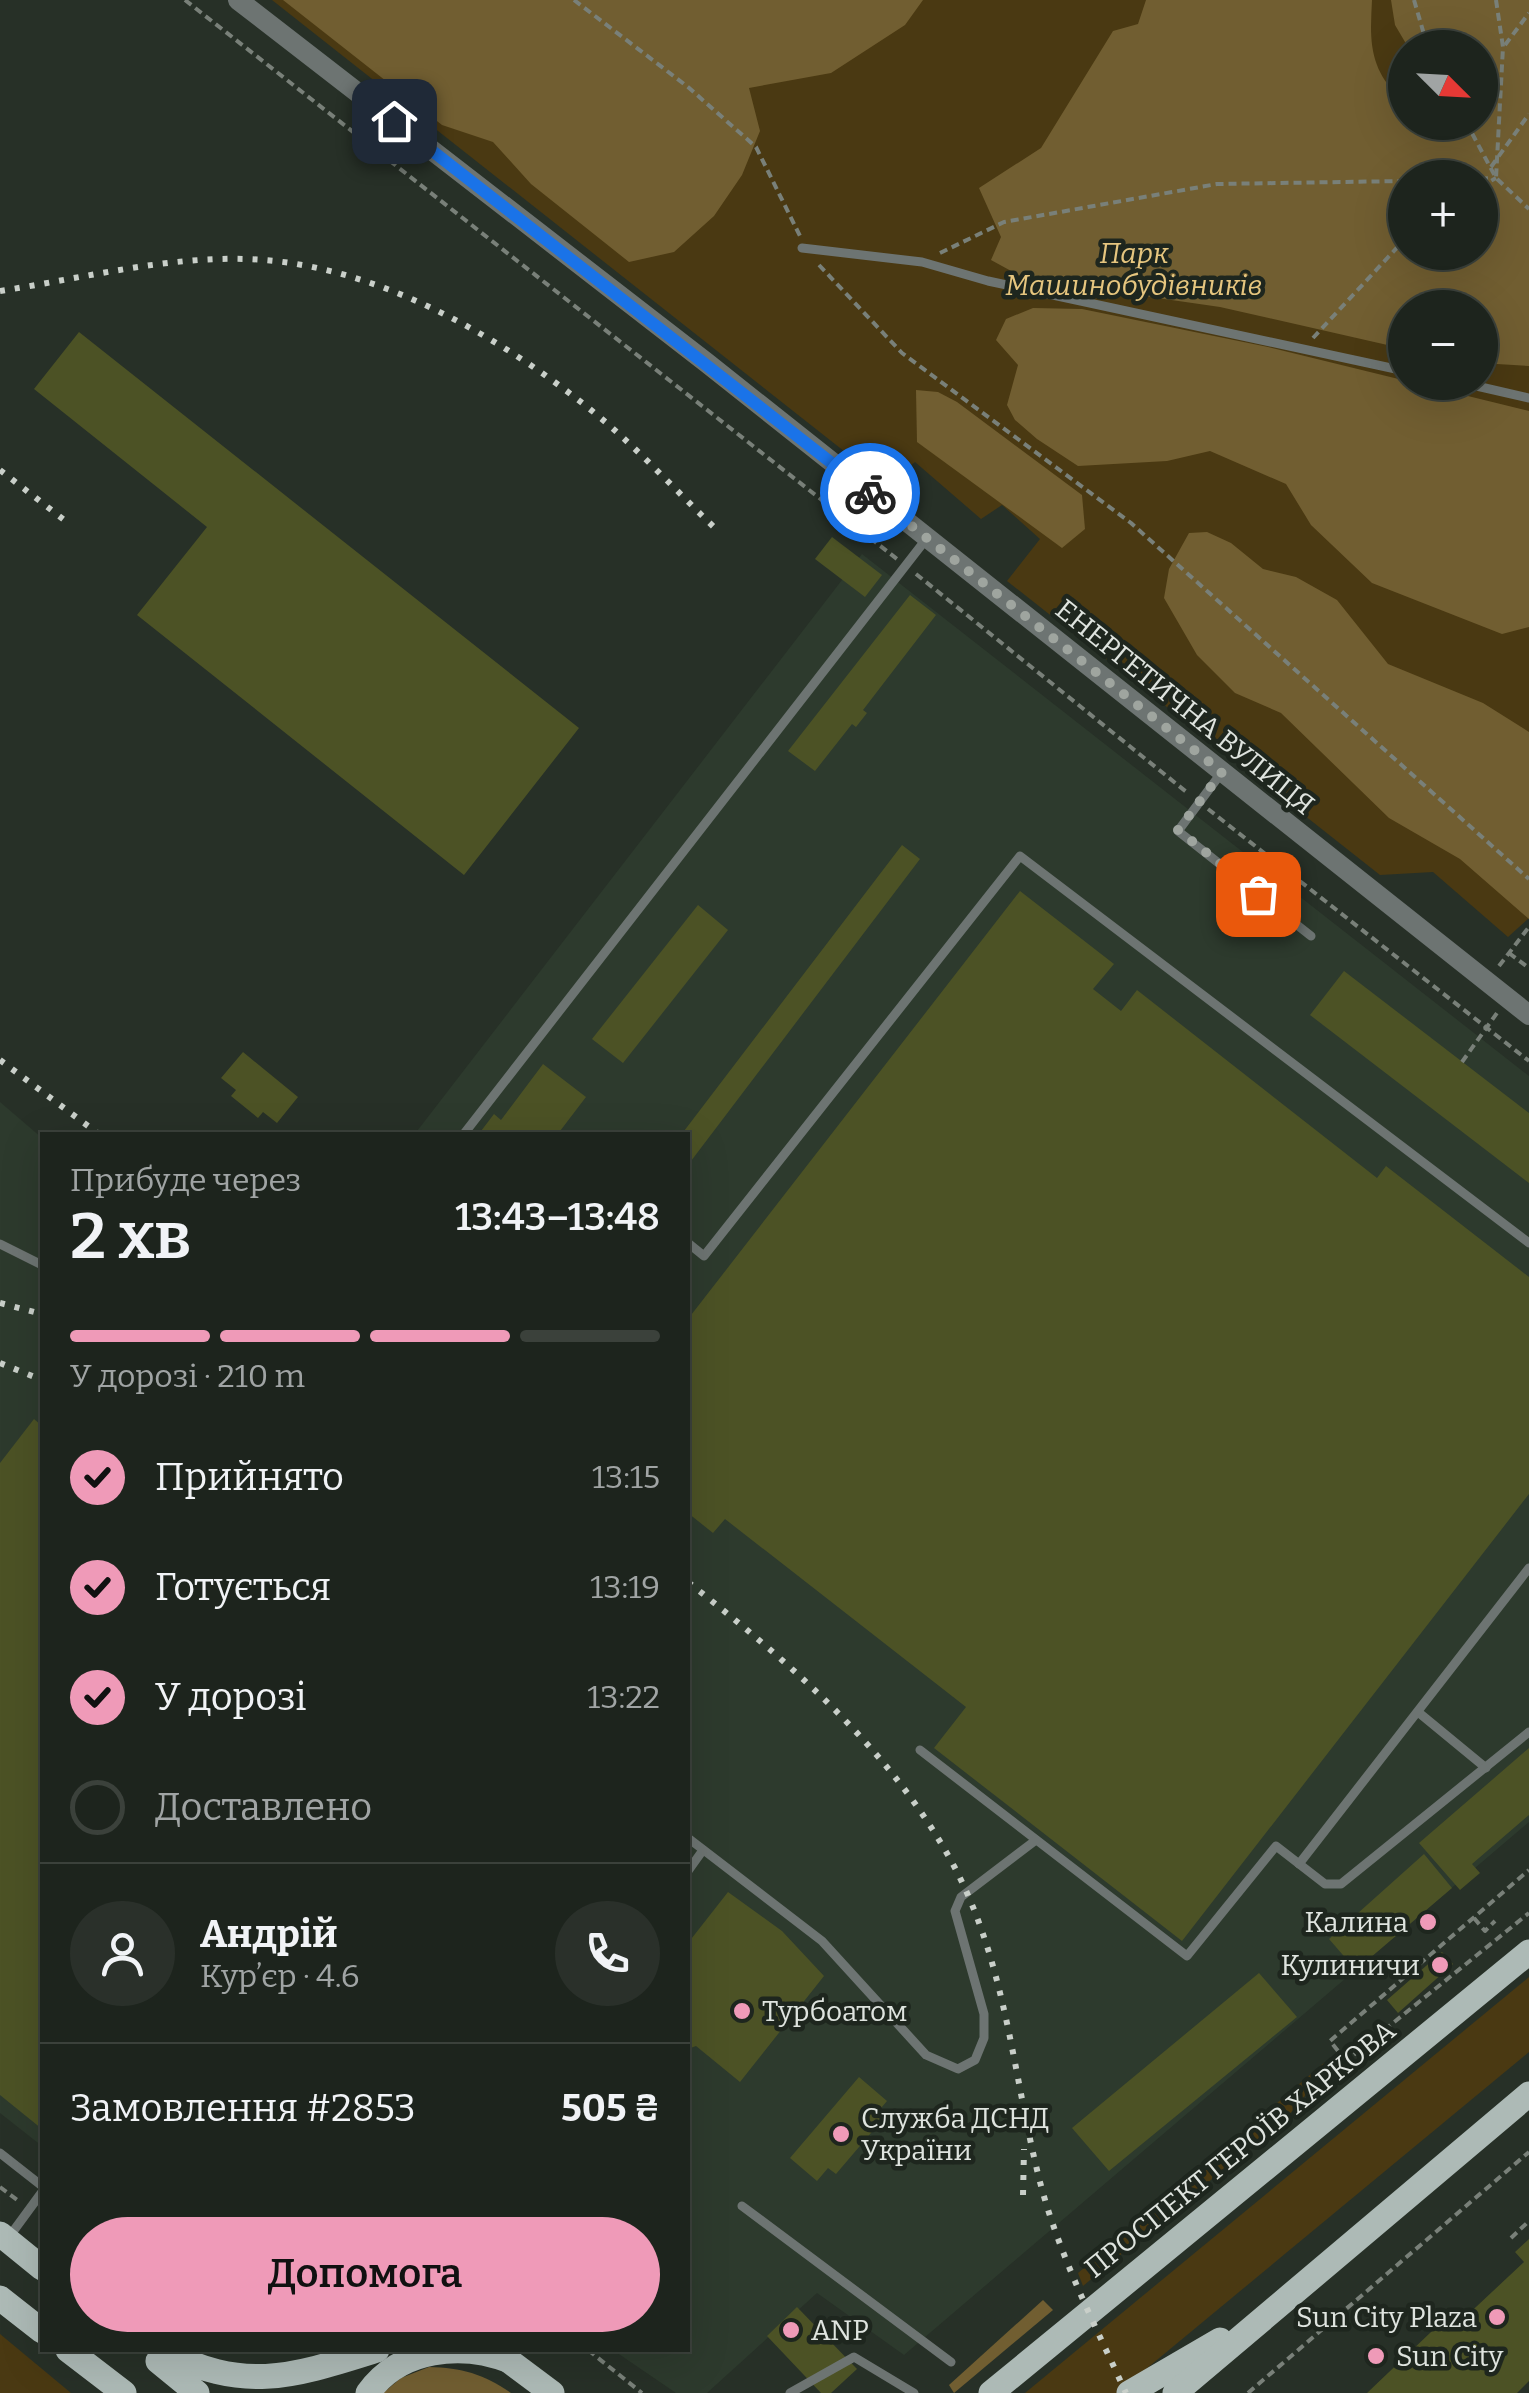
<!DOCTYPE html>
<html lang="uk">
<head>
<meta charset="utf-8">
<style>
	body { margin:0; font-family:Bitter,serif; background:#2a302a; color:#f1f3f6; height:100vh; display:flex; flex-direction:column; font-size:38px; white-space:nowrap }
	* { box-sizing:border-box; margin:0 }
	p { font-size:32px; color:#a0a4a4 }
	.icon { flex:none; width:55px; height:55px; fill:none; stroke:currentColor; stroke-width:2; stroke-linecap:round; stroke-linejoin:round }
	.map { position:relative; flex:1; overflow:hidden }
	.side { position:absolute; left:40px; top:1132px; width:650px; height:1220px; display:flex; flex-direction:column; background:#1d241d; border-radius:0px; box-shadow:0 10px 40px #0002,0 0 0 2px #3b413b }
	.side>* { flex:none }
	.needle { width:65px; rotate:114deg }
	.tools { position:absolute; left:1388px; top:30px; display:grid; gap:20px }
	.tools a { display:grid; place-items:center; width:110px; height:110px; border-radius:50%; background:#1d241d; box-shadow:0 10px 40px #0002,0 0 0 2px #3b413b; font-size:50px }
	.pin { position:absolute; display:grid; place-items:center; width:85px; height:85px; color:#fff; margin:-42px; border-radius:20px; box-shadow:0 5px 15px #0006 }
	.courier { position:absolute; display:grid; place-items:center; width:100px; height:100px; margin:-50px; border:8px solid #1a73e8; border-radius:50%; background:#fff; color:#222; box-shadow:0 2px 12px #0007 }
	.overview em { font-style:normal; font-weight:600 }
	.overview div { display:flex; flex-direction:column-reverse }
	.overview { display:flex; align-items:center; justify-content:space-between; height:170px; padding:0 30px }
	h1 { font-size:65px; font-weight:600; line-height:75px }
	.bar { display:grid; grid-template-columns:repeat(4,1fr); gap:15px 10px; align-content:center; height:120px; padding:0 30px }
	.bar i { height:12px; border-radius:8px; background:#3b413b }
	.bar .on { background:#ef9ab8 }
	.bar p { grid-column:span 4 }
	.line { display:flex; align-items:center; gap:25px; padding:0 30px; border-top:2px solid #3b413b }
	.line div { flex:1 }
	.round { display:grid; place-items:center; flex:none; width:105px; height:105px; border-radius:52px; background:#2a302a }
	ol { padding:0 30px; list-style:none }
	li { display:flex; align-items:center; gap:30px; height:110px }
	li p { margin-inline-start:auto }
	li .icon { padding:10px; border-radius:50%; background:#ef9ab8; color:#111; stroke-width:4 }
	li:last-child { color:#a0a4a4 }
	li i { width:55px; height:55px; border:5px solid #3b413b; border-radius:50% }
	.action { display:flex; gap:20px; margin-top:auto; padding:20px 30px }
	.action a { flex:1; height:115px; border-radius:60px; background:#ef9ab8; color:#111; font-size:40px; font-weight:600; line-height:115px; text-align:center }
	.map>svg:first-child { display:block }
</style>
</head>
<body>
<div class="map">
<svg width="1529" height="2393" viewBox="0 0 1529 2393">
	<rect width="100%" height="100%" fill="#273027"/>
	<g fill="#2d3a2d">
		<polygon points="862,554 1529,1076 1529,1822 904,2355 817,2293 707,2393 676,2393 613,2350 688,2350 688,1135 414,1135"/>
		<polygon points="0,1102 42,1138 42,2146 0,2113"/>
	</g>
	<g fill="#4a3912" fill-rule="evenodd">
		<path d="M272,0H1529V918L1508,937L1433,872L1380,875L1007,581L1040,539L1002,505L981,519L915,462L887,485ZM1405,48H1480V122H1405ZM1405,178H1480V252H1405ZM1405,308H1480V382H1405Z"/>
		<polygon points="1529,1977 1529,2052 1117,2393 1025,2393"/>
		<polygon points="1325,2062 1330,2066 1288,2116 1083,2286 1078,2273"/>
		<polygon points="0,2334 71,2393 0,2393"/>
	</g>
	<g fill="#715e31" fill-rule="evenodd">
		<polygon points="283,0 923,0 905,25 831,73 749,88 760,131 742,175 714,216 674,252 629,262 531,184 493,142 442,125"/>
		<path d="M1146,0H1372C1371,22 1369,44 1377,65C1384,85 1405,101 1405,122H1480V105L1491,101L1480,91V48L1408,47L1395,25L1391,0H1529V366L1480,363V308H1405V349L1220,307L1026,279L991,260L1001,237L979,188L1041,148L1113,31L1138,24ZM1405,178H1480V252H1405Z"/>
		<polygon points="1033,308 1082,309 1268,347 1529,411 1529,627 1502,634 1372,583 1311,525 1286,484 1210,451 1167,461 1078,466 1037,439 1015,420 1007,405 1018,365 996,340 1006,319"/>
		<polygon points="916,390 938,392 957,402 1082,495 1085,529 1062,548 917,442"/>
		<polygon points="1207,532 1231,543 1263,569 1296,577 1337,600 1388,664 1483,703 1529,732 1529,919 1460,859 1389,818 1281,713 1235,693 1197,655 1164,598 1169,569 1189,533"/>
		<polygon points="1043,2300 1053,2310 954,2393 949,2385"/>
		<path d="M429,2367C462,2368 484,2374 511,2393H383L401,2378Z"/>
	</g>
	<g fill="#4c5225">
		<polygon points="79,332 579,728 464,875 137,615 207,527 34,389"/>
		<polygon points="832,537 882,575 865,597 815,559"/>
		<polygon points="910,595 936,615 863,710 867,713 856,727 852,724 815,771 788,751"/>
		<polygon points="902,845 920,859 688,1165 688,1135 681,1135"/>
		<polygon points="1020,891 1114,964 1093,989 1121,1011 1137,990 1377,1178 1386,1166 1529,1277 1529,1494 1182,1941 934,1748 966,1707 725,1519 713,1533 688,1513 688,1319"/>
		<polygon points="698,905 728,930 623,1063 592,1039"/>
		<polygon points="1344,971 1529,1113 1529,1183 1310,1015"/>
		<polygon points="243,1052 298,1097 277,1123 263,1112 258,1118 231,1096 236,1090 221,1078"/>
		<polygon points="543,1064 586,1097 557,1135 478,1135 494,1114 501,1120"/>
		<polygon points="34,1419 42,1426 42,2129 0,2095 0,1463"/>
		<polygon points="1529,1748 1529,1815 1472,1864 1480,1873 1460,1890 1419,1843"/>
		<polygon points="1424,1854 1452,1888 1356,1970 1329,1939"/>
		<polygon points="728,1892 782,1931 824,1976 740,2082 696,2046 688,2049 688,1943"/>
		<polygon points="1442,1952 1453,1964 1398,2013 1387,2000"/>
		<polygon points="1259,1973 1297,2017 1109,2171 1072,2128"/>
		<polygon points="859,2077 887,2101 876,2114 882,2120 836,2174 828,2168 817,2181 790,2158"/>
		<polygon points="1529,2239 1529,2381 1517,2393 1367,2393 1452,2312 1461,2321 1524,2262 1515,2252"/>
		<polygon points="797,2307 857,2369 831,2393 821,2393 767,2336"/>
	</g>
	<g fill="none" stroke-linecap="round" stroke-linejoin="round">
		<g stroke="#798079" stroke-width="4" stroke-dasharray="8 5" stroke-linecap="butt">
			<polyline points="185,0 897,559"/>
			<polyline points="574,0 688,87 756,147 800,236"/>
			<polyline points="1414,0 1428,48"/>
			<polyline points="1496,0 1503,47 1496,178"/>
			<polyline points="1505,45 1529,13"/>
			<polyline points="1466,122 1496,178 1529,209"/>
			<polyline points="1491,167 1529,114"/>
			<polyline points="1480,179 1492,178"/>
			<polyline points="1480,187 1496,178"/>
			<polyline points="940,253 1004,222 1217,184 1405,181"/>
			<polyline points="819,265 902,353 1131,523 1529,879"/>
			<polyline points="1313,338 1405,239"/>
			<polyline points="916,574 1189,794"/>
			<polyline points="1208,809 1529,1061"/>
			<polyline points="1509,953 1529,968"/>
			<polyline points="1499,966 1529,927"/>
			<polyline points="1462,1062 1497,1013"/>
			<polyline points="1474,1918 1485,1931 1495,1921"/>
			<polyline points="1346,2061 1330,2041 1529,1870"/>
			<polyline points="1299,2110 1346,2061 1529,1913"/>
			<polyline points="0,2187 20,2202"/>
			<polyline points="1511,2238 1529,2221"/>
			<polyline points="588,2350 642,2393"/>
			<polyline points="1248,2393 1529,2152"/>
		</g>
		<g stroke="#6d7472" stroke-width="9">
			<polyline points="802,248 922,262 988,281 1405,371"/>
			<polyline points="1459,382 1529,398"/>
			<polyline points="1222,772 1178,831 1311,936"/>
			<polyline points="463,1135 927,538"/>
			<polyline points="688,1243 704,1256 1020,856 1529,1243"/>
			<polyline points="0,1244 42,1265"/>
			<polyline points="1418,1712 1486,1768"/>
			<polyline points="920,1750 1187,1956 1276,1846 1325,1884 1341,1884 1529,1732"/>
			<polyline points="688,1838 822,1941 926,2055 958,2069 975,2060 984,2038 984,2014 955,1911 961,1897 1036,1840"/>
			<polyline points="1299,1864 1529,1568"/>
			<polyline points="688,1871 703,1850"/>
			<polyline points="0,2153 42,2186"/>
			<polyline points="742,2206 951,2362"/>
			<polyline points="9,2237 42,2192"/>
			<polyline points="790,2393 854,2357 914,2393"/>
		</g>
		<polyline stroke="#6d7472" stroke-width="20" points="238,0 707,363 1529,1015"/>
		<g stroke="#adbab6" stroke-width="25">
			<polyline points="0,2234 42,2268"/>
			<polyline points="0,2298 42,2331"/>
			<polyline points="68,2350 124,2393"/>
			<path d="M161,2350C245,2393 291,2377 377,2350"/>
			<polyline points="500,2354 552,2393"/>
			<polyline points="158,2361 197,2393"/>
			<path d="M368,2393C400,2348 462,2342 510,2361"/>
			<polyline points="991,2393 1529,1952"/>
			<polyline points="1129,2393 1220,2340"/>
			<polyline points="1175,2393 1529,2094"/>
		</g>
		<g stroke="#c9cfc9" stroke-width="6" stroke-dasharray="5 10" stroke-linecap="butt">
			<path d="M0,291C85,278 178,253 264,260C380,269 497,335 586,406C633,443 675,490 719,532"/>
			<polyline points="0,470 68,523"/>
			<polyline points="0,1060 100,1135"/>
			<polyline points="0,1303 42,1314"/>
			<polyline points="0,1363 42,1380"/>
			<path d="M688,1582C790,1663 893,1751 955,1868C1007,1968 1013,2076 1040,2182C1059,2255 1095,2325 1126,2393"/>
			<polyline points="1023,2195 1024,2149"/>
		</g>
	</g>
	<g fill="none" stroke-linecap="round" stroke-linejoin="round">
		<polyline stroke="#9fa59f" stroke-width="10" stroke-dasharray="0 18" points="870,493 1222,772 1178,830 1258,894"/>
		<polyline stroke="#1a73e8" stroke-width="12" points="394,121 870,493"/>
	</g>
	<g fill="#ef9ab8" stroke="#1e261e" stroke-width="4">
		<circle cx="1428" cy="1922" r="10"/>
		<circle cx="1440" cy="1965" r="10"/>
		<circle cx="742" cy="2011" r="10"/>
		<circle cx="841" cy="2134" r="10"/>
		<circle cx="1497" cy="2317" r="10"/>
		<circle cx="791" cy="2330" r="10"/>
		<circle cx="1376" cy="2356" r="10"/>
	</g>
	<g text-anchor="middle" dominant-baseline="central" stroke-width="9" stroke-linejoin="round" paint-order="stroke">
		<g font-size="28" font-style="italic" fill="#e6c67f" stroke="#1e261e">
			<text x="1134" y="253">Парк<tspan x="1134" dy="32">Машинобудівників</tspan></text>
		</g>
		<g font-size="28" fill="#dfe4df" stroke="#1e261e">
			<text transform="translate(1185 707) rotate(39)">ЕНЕРГЕТИЧНА ВУЛИЦЯ</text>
			<text transform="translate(1240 2149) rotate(-39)">ПРОСПЕКТ ГЕРОЇВ ХАРКОВА</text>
		</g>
		<g font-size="28" fill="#dfe4df" stroke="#1e261e" text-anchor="start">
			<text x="1408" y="1922" text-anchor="end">Калина</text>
			<text x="1420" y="1965" text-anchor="end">Кулиничи</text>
			<text x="762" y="2011">Турбоатом</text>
			<text x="861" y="2118">Служба ДСНД<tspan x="861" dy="32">України</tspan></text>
			<text x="1477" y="2317" text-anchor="end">Sun City Plaza</text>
			<text x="811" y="2330">ANP</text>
			<text x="1396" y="2356">Sun City</text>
		</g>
	</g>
</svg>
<div class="tools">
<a><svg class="needle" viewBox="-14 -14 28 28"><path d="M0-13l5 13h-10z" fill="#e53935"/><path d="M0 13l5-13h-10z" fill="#a0a4a4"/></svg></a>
<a>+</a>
<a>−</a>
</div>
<div class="pin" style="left:1258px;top:894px;background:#ea580c"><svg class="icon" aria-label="bag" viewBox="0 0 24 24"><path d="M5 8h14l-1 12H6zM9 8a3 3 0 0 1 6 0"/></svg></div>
<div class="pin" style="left:394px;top:121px;background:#1f2937"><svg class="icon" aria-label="home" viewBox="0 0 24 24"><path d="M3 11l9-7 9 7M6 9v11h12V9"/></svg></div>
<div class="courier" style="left:870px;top:493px"><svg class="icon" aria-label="bike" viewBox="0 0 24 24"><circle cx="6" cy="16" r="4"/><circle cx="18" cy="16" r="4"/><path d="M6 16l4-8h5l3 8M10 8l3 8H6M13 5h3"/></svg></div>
<section class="side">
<div class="overview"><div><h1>2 хв</h1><p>Прибуде через</p></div><em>13:43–13:48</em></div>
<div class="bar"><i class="on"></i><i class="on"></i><i class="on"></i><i></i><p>У дорозі · 210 m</p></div>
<ol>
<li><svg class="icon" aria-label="check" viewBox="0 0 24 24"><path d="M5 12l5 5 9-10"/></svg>Прийнято<p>13:15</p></li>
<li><svg class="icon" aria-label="check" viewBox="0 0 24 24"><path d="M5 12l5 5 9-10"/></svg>Готується<p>13:19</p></li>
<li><svg class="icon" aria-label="check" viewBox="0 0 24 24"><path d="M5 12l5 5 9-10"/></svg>У дорозі<p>13:22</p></li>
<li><i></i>Доставлено</li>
</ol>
<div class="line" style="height:180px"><a class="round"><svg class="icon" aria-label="person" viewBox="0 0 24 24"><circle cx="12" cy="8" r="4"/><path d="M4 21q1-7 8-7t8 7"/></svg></a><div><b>Андрій</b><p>Кур’єр · 4.6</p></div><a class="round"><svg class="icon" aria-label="phone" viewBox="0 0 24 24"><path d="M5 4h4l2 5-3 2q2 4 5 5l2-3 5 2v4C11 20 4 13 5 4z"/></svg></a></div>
<div class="line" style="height:130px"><div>Замовлення #2853</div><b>505 ₴</b></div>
<div class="action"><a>Допомога</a></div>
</section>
</div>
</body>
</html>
